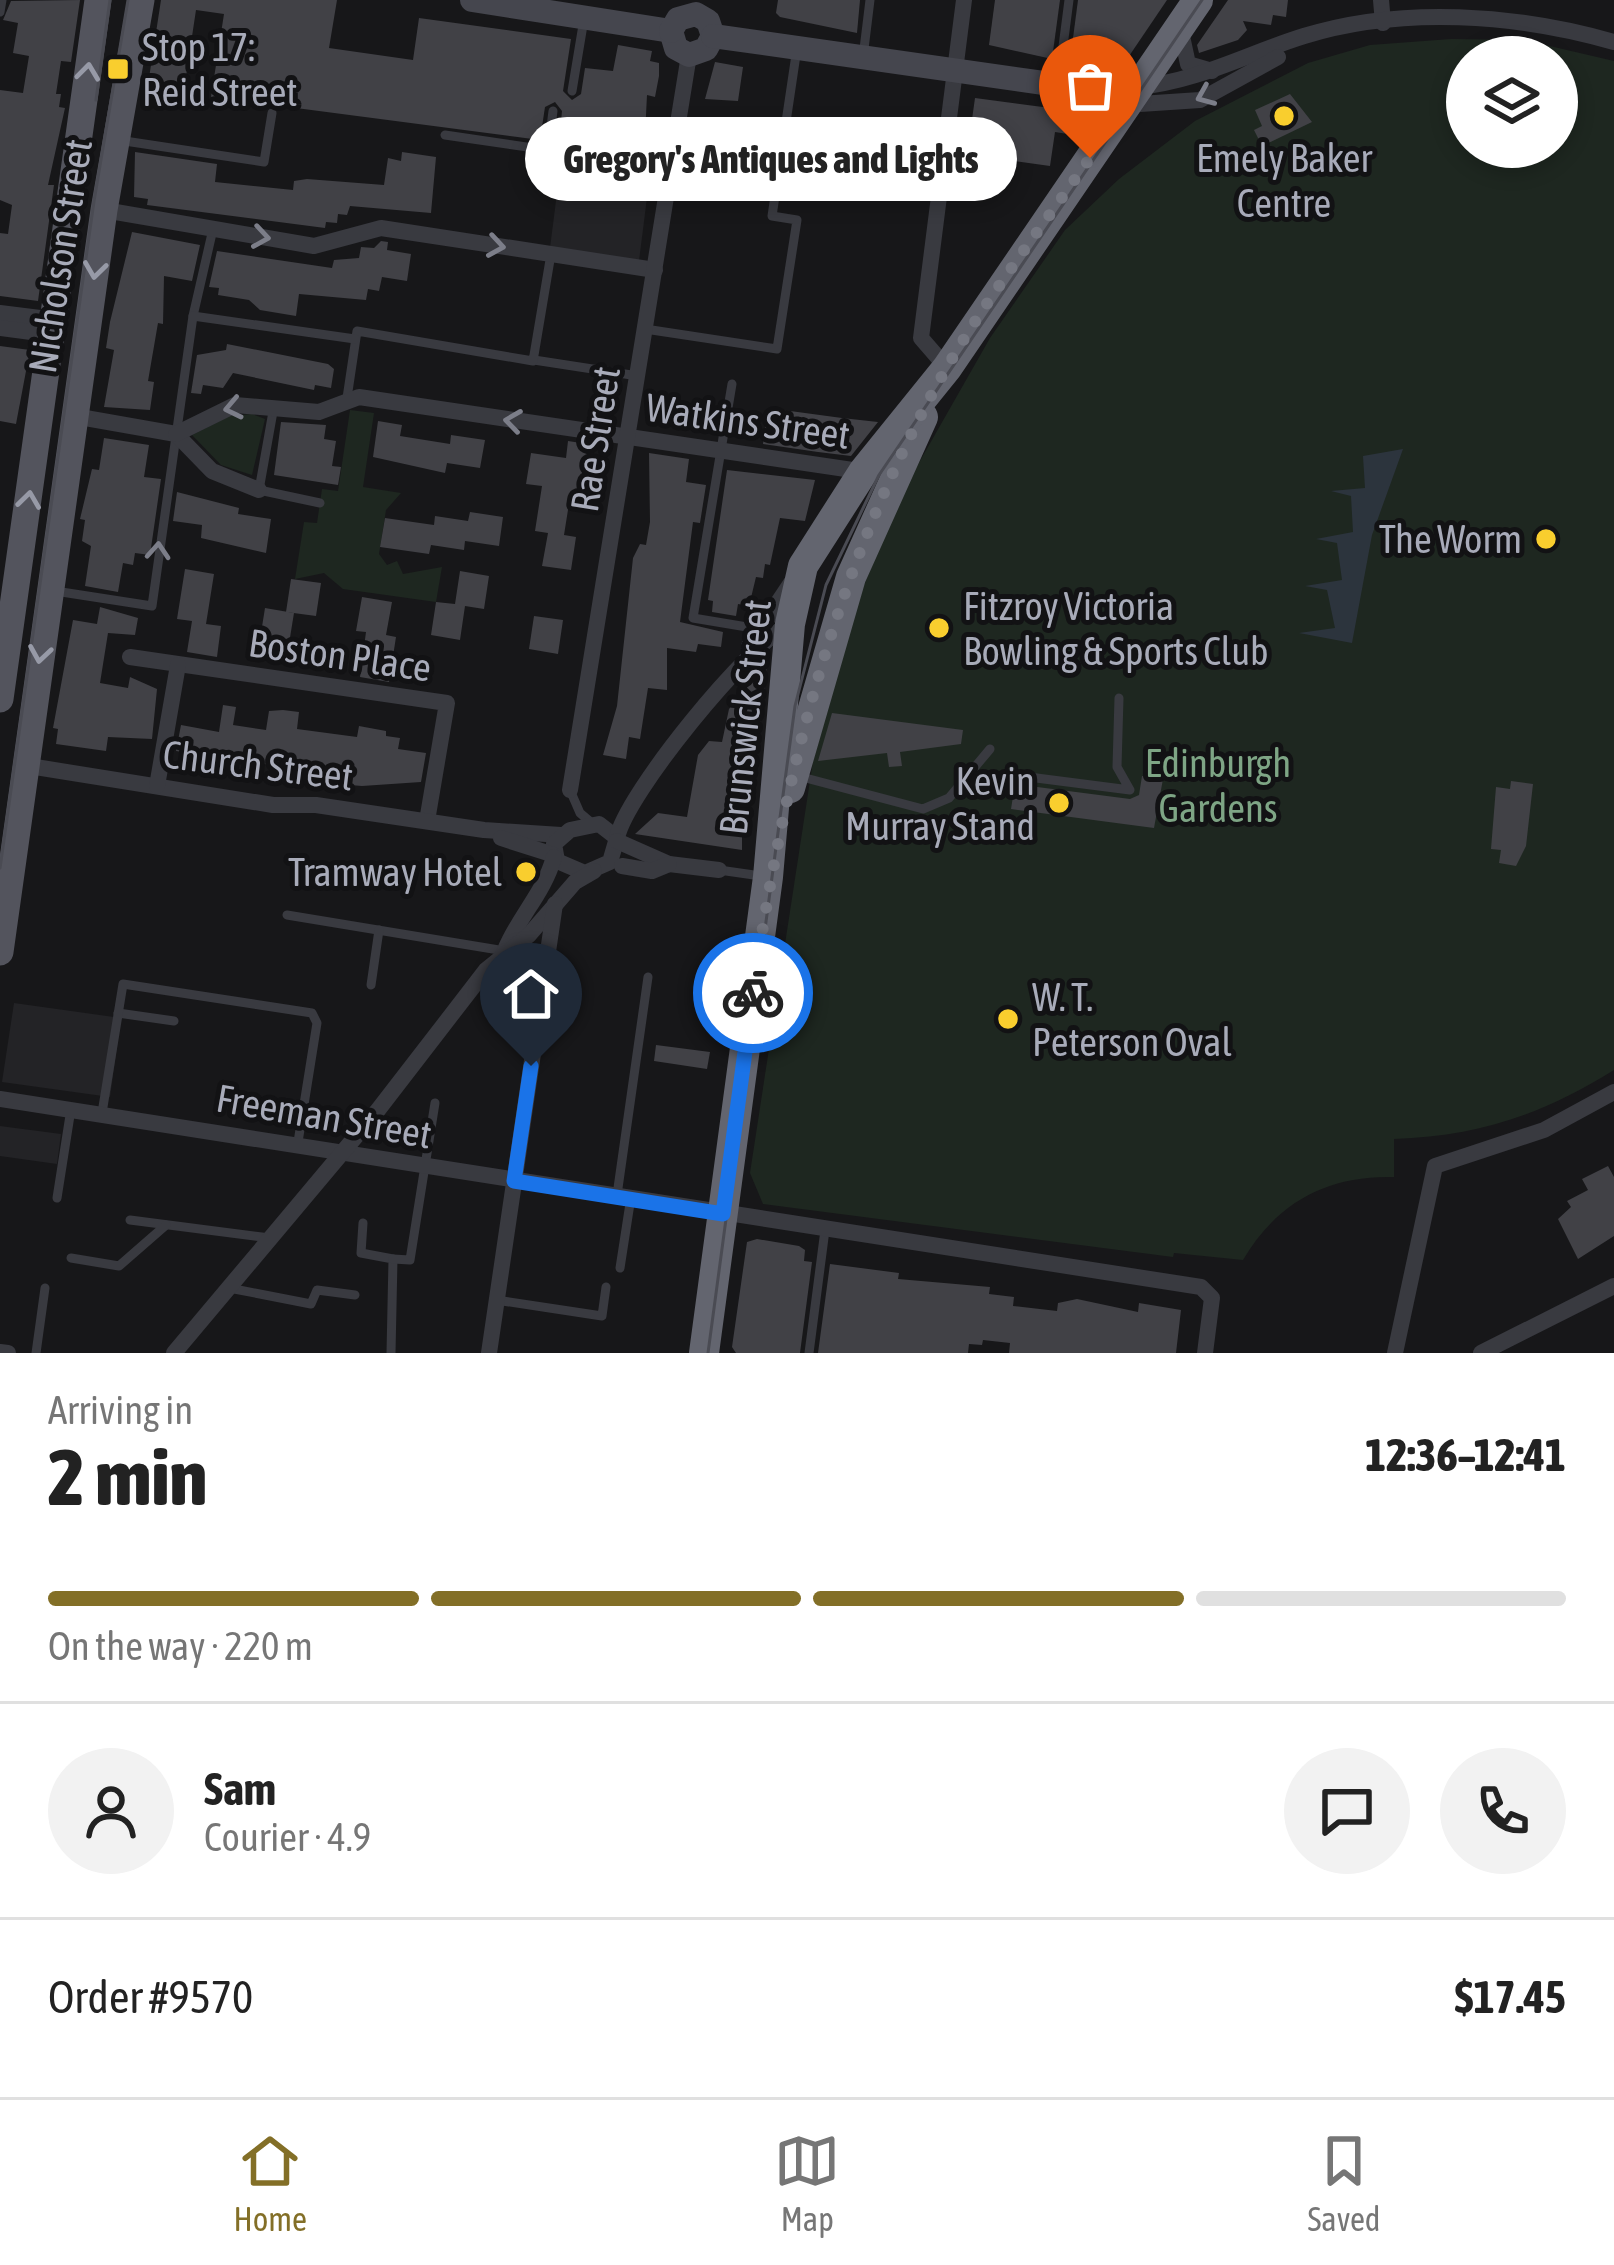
<!DOCTYPE html>
<html lang="en">
<head>
<meta charset="utf-8">
<style>
	body { margin:0; font-family:"Asap Condensed",sans-serif; background:#f2f2f2; color:#222; height:100vh; display:flex; flex-direction:column; font-size:45px; white-space:nowrap }
	* { box-sizing:border-box; margin:0 }
	p { font-size:39px; color:#767676 }
	.icon { flex:none; width:66px; height:66px; fill:none; stroke:currentColor; stroke-width:2; stroke-linecap:round; stroke-linejoin:round }
	.map { position:relative; height:1353px; overflow:hidden }
	.side { display:flex; flex-direction:column; background:#fff; flex:1 }
	.side>* { flex:none }
	.fabs { position:absolute; left:1446px; top:36px; display:grid; gap:24px }
	.fabs a { display:grid; place-items:center; width:132px; height:132px; border-radius:50%; background:#fff; box-shadow:0 6px 18px #0003; font-size:60px }
	.pin { position:absolute; display:grid; place-items:center; width:102px; height:102px; color:#fff; margin:-123px -51px; border-radius:50% 50% 50% 0; rotate:-45deg; box-shadow:0 0 12px #0007 }
	.pin .icon { rotate:45deg }
	.courier { position:absolute; display:grid; place-items:center; width:120px; height:120px; margin:-60px; border:9px solid #1a73e8; border-radius:50%; background:#fff; color:#222; box-shadow:0 3px 15px #0007 }
	.bubble { position:absolute; height:84px; border-radius:42px; background:#fff; box-shadow:0 6px 18px #0003; font-size:39px; font-weight:800; line-height:84px; text-align:center }
	.headline em { font-style:normal; font-weight:800 }
	.headline div { display:flex; flex-direction:column-reverse }
	.headline { display:flex; align-items:center; justify-content:space-between; height:204px; padding:0 48px }
	h1 { font-size:78px; font-weight:800; line-height:90px }
	.bar { display:grid; grid-template-columns:repeat(4,1fr); gap:18px 12px; align-content:center; height:144px; padding:0 48px }
	.bar i { height:15px; border-radius:9px; background:#e0e0e0 }
	.bar .on { background:#836f27 }
	.bar p { grid-column:span 4 }
	.line { display:flex; align-items:center; gap:30px; padding:0 48px; border-top:3px solid #e0e0e0 }
	.line div { flex:1 }
	.round { display:grid; place-items:center; flex:none; width:126px; height:126px; border-radius:63px; background:#f2f2f2 }
	.menu { display:flex; justify-content:space-around; align-items:center; height:168px; border-top:3px solid #e0e0e0; background:#fff; font-size:33px; color:#767676 }
	.menu a { display:grid; justify-items:center; gap:6px }
	.menu .on { color:#836f27 }
	.map>svg:first-child { display:block }
</style>
</head>
<body>
<div class="map">
<svg width="1614" height="1353" viewBox="0 0 1614 1353">
	<rect width="100%" height="100%" fill="#171719"/>
	<g fill="#232326">
		<polygon points="561,161 650,174 639,261 550,248"/>
		<polygon points="14,1003 121,1018 110,1097 2,1082"/>
		<polygon points="0,1126 61,1134 57,1164 0,1156"/>
	</g>
	<g fill="#1e2720" fill-rule="evenodd">
		<path d="M1451,39L1524,40L1614,61V1070C1542,1115 1478,1136 1394,1139V1177C1328,1175 1277,1202 1243,1260L1174,1253L1173,1257L763,1204L750,1173L813,761L861,592L904,489L990,338L1065,230L1119,179L1195,121L1308,63L1370,45ZM1467,57H1557V147H1467Z"/>
		<polygon points="350,410 374,413 363,487 401,493 386,510 379,554 387,565 397,561 403,574 442,567 436,602 343,589 324,573 295,579 304,522 317,523 322,489 338,491"/>
		<polygon points="252,414 265,419 252,475 221,465 192,435 230,416"/>
	</g>
	<polygon fill="#2c343d" points="1403,449 1372,535 1352,643 1299,633 1335,628 1327,590 1305,586 1342,580 1337,543 1316,539 1353,532 1351,496 1331,491 1365,488 1363,456"/>
	<g fill="#414146">
		<polygon points="80,0 71,62 61,61 56,94 61,94 59,107 65,108 48,185 54,185 38,301 0,296 0,233 8,234 12,205 0,200 0,90 23,93 29,56 13,53 18,23 3,20 11,1"/>
		<polygon points="161,0 337,0 329,48 413,60 419,18 571,39 563,91 572,100 581,94 585,68 613,71 618,45 652,51 650,61 659,63 659,76 655,97 647,95 644,155 559,143 562,111 555,102 545,107 540,140 211,97 224,14 196,10 183,96 147,91"/>
		<polygon points="778,0 860,0 857,33 780,17 776,13"/>
		<polygon points="995,0 1060,0 1052,59 989,45"/>
		<polygon points="1078,0 1167,0 1121,68 1070,61"/>
		<polygon points="1228,0 1288,0 1286,17 1273,15 1271,25 1243,21 1247,30 1238,40 1199,53 1197,45"/>
		<polygon points="715,62 743,67 738,101 705,99"/>
		<polygon points="1290,94 1312,122 1262,146 1254,130 1262,126 1255,110"/>
		<polygon points="975,98 1035,106 1090,113 1074,135 1055,132 1050,166 977,156 978,149 968,148"/>
		<polygon points="135,152 217,164 215,182 293,190 294,181 307,179 384,185 388,158 401,161 402,152 436,157 431,213 350,206 347,215 338,214 337,223 326,222 325,228 147,205 148,199 134,197"/>
		<polygon points="132,232 200,245 192,281 164,276 163,324 158,323 148,381 154,382 150,410 104,407 114,350 106,348 110,322"/>
		<polygon points="381,241 388,242 387,250 411,254 407,281 382,277 379,291 368,289 366,300 299,294 296,316 260,310 249,300 218,295 219,288 209,287 217,251 332,268 334,260 359,258 361,247 374,248"/>
		<polygon points="227,344 328,364 334,369 331,388 315,385 314,390 233,373 223,388 203,385 201,394 191,393 197,355 226,350"/>
		<polygon points="0,346 30,350 16,424 0,421"/>
		<polygon points="768,408 842,418 878,422 851,456 818,452 763,444"/>
		<polygon points="378,421 402,425 400,436 450,444 451,435 485,440 480,468 447,463 445,473 373,457"/>
		<polygon points="281,422 326,425 324,439 336,441 332,466 341,467 338,485 274,475"/>
		<polygon points="104,438 149,445 144,477 161,479 150,555 135,553 133,565 123,563 118,592 85,586 91,546 82,541 85,520 80,519 92,469 99,470"/>
		<polygon points="568,441 594,445 584,493 571,491 564,535 576,537 571,570 542,566 548,533 535,531 542,486 526,484 531,453 566,458"/>
		<polygon points="649,453 689,459 686,482 706,485 700,523 693,522 680,622 723,632 721,647 698,644 696,652 667,648 667,690 648,688 640,739 629,737 626,759 603,755 617,706 633,558 640,544 646,545 650,522"/>
		<polygon points="727,470 815,480 805,521 780,518 770,565 765,564 763,578 756,577 749,606 738,604 736,616 712,612 713,601 708,600"/>
		<polygon points="177,492 239,508 238,514 271,519 266,553 201,538 202,525 173,521"/>
		<polygon points="470,512 503,517 499,546 465,541 464,550 431,545 429,554 380,547 385,518 434,525 435,516 468,521"/>
		<polygon points="185,569 214,574 206,624 221,626 217,657 187,652 192,621 177,619"/>
		<polygon points="460,571 489,576 484,609 465,606 460,640 431,635 436,602 455,604"/>
		<polygon points="291,579 321,583 316,616 286,612"/>
		<polygon points="362,597 392,602 386,635 396,637 389,682 360,677 366,632 356,631"/>
		<polygon points="100,607 138,618 135,635 108,633 100,683 128,688 130,677 157,689 152,739 108,737 106,751 56,744 58,729 53,728 73,620 97,624"/>
		<polygon points="265,608 294,613 286,662 257,658"/>
		<polygon points="534,616 563,620 558,654 529,649"/>
		<polygon points="767,664 755,774 748,773 742,812 742,850 635,834 658,813 687,817 698,755 709,741 722,742 729,709"/>
		<polygon points="223,705 236,707 233,725 266,730 269,711 283,710 299,712 297,729 357,737 359,726 386,731 386,736 400,738 398,749 426,753 421,782 362,786 350,785 351,777 176,751 181,725 219,732"/>
		<polygon points="832,713 963,730 961,744 900,752 902,766 889,767 887,753 818,761"/>
		<polygon points="1142,776 1163,779 1154,828 1011,809 1015,784 1130,799 1139,795"/>
		<polygon points="1511,781 1533,784 1526,846 1516,866 1499,863 1501,850 1491,849 1496,787 1510,789"/>
		<polygon points="656,1045 710,1052 707,1069 654,1061"/>
		<polygon points="1608,1166 1614,1177 1614,1236 1578,1259 1558,1219 1571,1207 1567,1201 1588,1190 1582,1179"/>
		<polygon points="757,1239 799,1246 805,1250 804,1261 812,1262 800,1353 736,1353 732,1347 747,1242"/>
		<polygon points="830,1264 899,1273 898,1279 990,1287 989,1294 1014,1297 1013,1306 1057,1311 1058,1303 1077,1299 1138,1312 1139,1303 1181,1310 1176,1353 1009,1353 1010,1343 983,1340 982,1345 969,1344 968,1353 818,1353"/>
	</g>
	<g fill="none" stroke-linecap="round" stroke-linejoin="round">
		<g stroke="#393a40" stroke-width="9">
			<polyline points="0,12 2,0"/>
			<polyline points="863,57 870,0"/>
			<polyline points="1058,85 1069,0"/>
			<polyline points="572,91 584,19"/>
			<polyline points="445,135 671,168"/>
			<polyline points="118,140 264,162 272,113"/>
			<polyline points="548,150 553,111"/>
			<polyline points="781,154 941,174"/>
			<polyline points="193,316 213,229"/>
			<polyline points="645,329 777,349 797,220 772,216 797,48"/>
			<polyline points="534,360 638,376"/>
			<polyline points="732,384 693,618 759,629"/>
			<polyline points="347,398 357,331 533,361 551,254"/>
			<polyline points="274,406 259,490 320,503"/>
			<polyline points="55,591 152,606 193,316 355,339"/>
			<polyline points="1013,775 1130,790 1117,767 1119,698"/>
			<polyline points="798,776 923,809 949,798 990,749"/>
			<polyline points="570,790 580,813 593,824"/>
			<polyline points="719,870 761,876"/>
			<polyline points="287,915 505,951"/>
			<polyline points="371,985 379,930"/>
			<polyline points="118,1013 174,1021"/>
			<polyline points="102,1113 123,984 312,1013 317,1023 298,1142"/>
			<polyline points="617,1195 648,977"/>
			<polyline points="57,1198 71,1109"/>
			<polyline points="130,1220 270,1238"/>
			<polyline points="363,1223 361,1253 393,1259 391,1353"/>
			<polyline points="71,1258 119,1266 166,1225"/>
			<polyline points="393,1259 410,1260 435,1103"/>
			<polyline points="620,1268 631,1197"/>
			<polyline points="229,1288 311,1304 317,1290 355,1295"/>
			<polyline points="496,1300 602,1316 606,1287"/>
			<polyline points="36,1353 45,1288"/>
			<polyline points="809,1353 825,1230"/>
		</g>
		<g stroke="#393a40" stroke-width="16">
			<polyline points="1381,0 1383,23"/>
			<polyline points="1180,27 1188,64 1212,71"/>
			<path d="M1138,87C1199,81 1246,54 1304,36C1401,6 1517,14 1614,42"/>
			<polyline points="1125,105 1200,100 1278,57"/>
			<polyline points="104,210 314,246 381,228 655,270"/>
			<polyline points="0,313 56,320"/>
			<polyline points="0,328 54,335"/>
			<polyline points="947,368 921,338 964,0"/>
			<polyline points="74,416 176,434 212,471 259,490"/>
			<polyline points="176,434 235,405 319,412 359,397 866,472"/>
			<polyline points="749,646 791,583"/>
			<polyline points="130,657 447,703 427,821"/>
			<polyline points="23,765 273,805 316,805 484,830 561,835"/>
			<polyline points="157,786 178,665"/>
			<polyline points="570,790 689,55"/>
			<polygon points="599,824 617,838 610,862 585,873 557,861 554,844 570,830"/>
			<polyline points="501,838 554,855"/>
			<path d="M617,838C626,794 749,643 790,624"/>
			<polyline points="617,841 669,864 719,870"/>
			<polyline points="622,866 652,871 669,864"/>
			<path d="M505,950C519,916 544,893 554,857"/>
			<polyline points="505,951 530,965 536,1002"/>
			<polyline points="0,1099 1201,1287 1212,1298 1205,1353"/>
			<polyline points="0,1352 8,1353"/>
			<polyline points="174,1353 378,1110 486,970 529,935 575,882 594,871"/>
			<polyline points="489,1353 555,904"/>
			<polyline points="1395,1353 1435,1166 1544,1130 1614,1092"/>
			<polyline points="1481,1353 1614,1286"/>
		</g>
		<g stroke="#45464e" stroke-width="24">
			<polyline points="472,0 671,31"/>
			<polyline points="671,31 676,48 689,55 706,49 713,36"/>
			<polyline points="671,31 678,19 696,14 708,21 713,36"/>
			<polyline points="713,36 1058,85 1138,87"/>
		</g>
		<g stroke="#53545d" stroke-width="27">
			<polyline points="0,699 98,0"/>
			<polyline points="0,952 104,210 141,0"/>
		</g>
		<g stroke="#63656f" stroke-width="30">
			<polyline points="790,788 851,577 923,417"/>
			<polyline points="704,1353 768,877 790,624 803,566 863,472 947,368 1198,0"/>
		</g>
		<g stroke="#4a4b53" stroke-width="3">
			<polyline points="96,100 110,0"/>
			<polyline points="0,868 94,201 128,0"/>
			<polyline points="708,1353 795,706 826,585 879,475 1202,0"/>
		</g>
	</g>
	<defs><path id="oneway-chevron" d="M-2-3.5L2.5 0L-2 3.5" fill="none" stroke-width="1.6" stroke-linecap="round" stroke-linejoin="round" transform="scale(3)"/></defs>
	<g stroke="#979aa7">
		<use href="#oneway-chevron" transform="translate(88 72) rotate(-83)"/>
		<use href="#oneway-chevron" transform="translate(95 270) rotate(98)"/>
		<use href="#oneway-chevron" transform="translate(29 500) rotate(-82)"/>
		<use href="#oneway-chevron" transform="translate(40 654) rotate(99)"/>
	</g>
	<g stroke="#7c7e89">
		<use href="#oneway-chevron" transform="translate(1205 96) rotate(157)"/>
		<use href="#oneway-chevron" transform="translate(261 237) rotate(9)"/>
		<use href="#oneway-chevron" transform="translate(496 246) rotate(9)"/>
		<use href="#oneway-chevron" transform="translate(233 408) rotate(168)"/>
		<use href="#oneway-chevron" transform="translate(513 421) rotate(-172)"/>
		<use href="#oneway-chevron" transform="translate(158 551) rotate(-86)"/>
	</g>
	<g fill="none" stroke-linecap="round" stroke-linejoin="round">
		<path stroke="#757781" stroke-width="12" stroke-dasharray="0 21.6" d="M753,993C783,778 837,559 946,369C988,296 1042,227 1090,158"/>
		<polyline stroke="#1a73e8" stroke-width="15" points="531,1066 514,1181 723,1214 753,993"/>
	</g>
	<g fill="#f9ce2e" stroke="#121214" stroke-width="4.5">
		<rect x="106" y="57" width="24" height="24" rx="6"/>
		<circle cx="1284" cy="116" r="12"/>
		<circle cx="1546" cy="539" r="12"/>
		<circle cx="939" cy="628" r="12"/>
		<circle cx="1059" cy="803" r="12"/>
		<circle cx="526" cy="872" r="12"/>
		<circle cx="1008" cy="1019" r="12"/>
	</g>
	<g text-anchor="middle" dominant-baseline="central" stroke-width="10" stroke-linejoin="round" paint-order="stroke">
		<g font-size="39" fill="#a8abb9" stroke="#121214" text-anchor="start">
			<text x="142" y="47">Stop 17:<tspan x="142" dy="45">Reid Street</tspan></text>
			<text x="1284" y="158" text-anchor="middle">Emely Baker<tspan x="1284" dy="45">Centre</tspan></text>
			<text x="1522" y="539" text-anchor="end">The Worm</text>
			<text x="963" y="606">Fitzroy Victoria<tspan x="963" dy="45">Bowling &amp; Sports Club</tspan></text>
			<text x="1035" y="781" text-anchor="end">Kevin<tspan x="1035" dy="45">Murray Stand</tspan></text>
			<text x="502" y="872" text-anchor="end">Tramway Hotel</text>
			<text x="1032" y="997">W. T.<tspan x="1032" dy="45">Peterson Oval</tspan></text>
		</g>
		<g font-size="39" fill="#a8abb9" stroke="#121214">
			<text transform="translate(60 256) rotate(-81)">Nicholson Street</text>
			<text transform="translate(748 421) rotate(8)">Watkins Street</text>
			<text transform="translate(595 439) rotate(-81)">Rae Street</text>
			<text transform="translate(340 655) rotate(8)">Boston Place</text>
			<text transform="translate(745 717) rotate(-84)">Brunswick Street</text>
			<text transform="translate(258 765) rotate(7)">Church Street</text>
			<text transform="translate(324 1116) rotate(10)">Freeman Street</text>
		</g>
		<g font-size="39" fill="#7ea585" stroke="#121214">
			<text x="1218" y="763">Edinburgh<tspan x="1218" dy="45">Gardens</tspan></text>
		</g>
	</g>
</svg>
<div class="fabs">
<a><svg class="icon" aria-label="layers" viewBox="0 0 24 24"><path d="M12 4l9 5-9 5-9-5zM3 14l9 5 9-5"/></svg></a>
</div>
<div class="pin" style="left:1090px;top:158px;background:#ea580c"><svg class="icon" aria-label="bag" viewBox="0 0 24 24"><path d="M5 8h14l-1 12H6zM9 8a3 3 0 0 1 6 0"/></svg></div>
<div class="pin" style="left:531px;top:1066px;background:#1f2937"><svg class="icon" aria-label="home" viewBox="0 0 24 24"><path d="M3 11l9-7 9 7M6 9v11h12V9"/></svg></div>
<div class="courier" style="left:753px;top:993px"><svg class="icon" aria-label="bike" viewBox="0 0 24 24"><circle cx="6" cy="16" r="4"/><circle cx="18" cy="16" r="4"/><path d="M6 16l4-8h5l3 8M10 8l3 8H6M13 5h3"/></svg></div>
<div class="bubble" style="left:525px;top:117px;width:492px">Gregory's Antiques and Lights</div>
</div>
<section class="side">
<div class="headline"><div><h1>2 min</h1><p>Arriving in</p></div><em>12:36–12:41</em></div>
<div class="bar"><i class="on"></i><i class="on"></i><i class="on"></i><i></i><p>On the way · 220 m</p></div>
<div class="line" style="height:216px"><a class="round"><svg class="icon" aria-label="person" viewBox="0 0 24 24"><circle cx="12" cy="8" r="4"/><path d="M4 21q1-7 8-7t8 7"/></svg></a><div><b>Sam</b><p>Courier · 4.9</p></div><a class="round"><svg class="icon" aria-label="chat" viewBox="0 0 24 24"><path d="M4 5h16v11H9l-5 4z"/></svg></a><a class="round"><svg class="icon" aria-label="phone" viewBox="0 0 24 24"><path d="M5 4h4l2 5-3 2q2 4 5 5l2-3 5 2v4C11 20 4 13 5 4z"/></svg></a></div>
<div class="line" style="height:156px"><div>Order #9570</div><b>$17.45</b></div>
</section>
<nav class="menu">
<a class="on"><svg class="icon" aria-label="home" viewBox="0 0 24 24"><path d="M3 11l9-7 9 7M6 9v11h12V9"/></svg>Home</a>
<a><svg class="icon" aria-label="map" viewBox="0 0 24 24"><path d="M3 6l6-2 6 2 6-2v14l-6 2-6-2-6 2zM9 4v14M15 6v14"/></svg>Map</a>
<a><svg class="icon" aria-label="saved" viewBox="0 0 24 24"><path d="M7 4h10v16l-5-4-5 4z"/></svg>Saved</a>
</nav>
</body>
</html>
